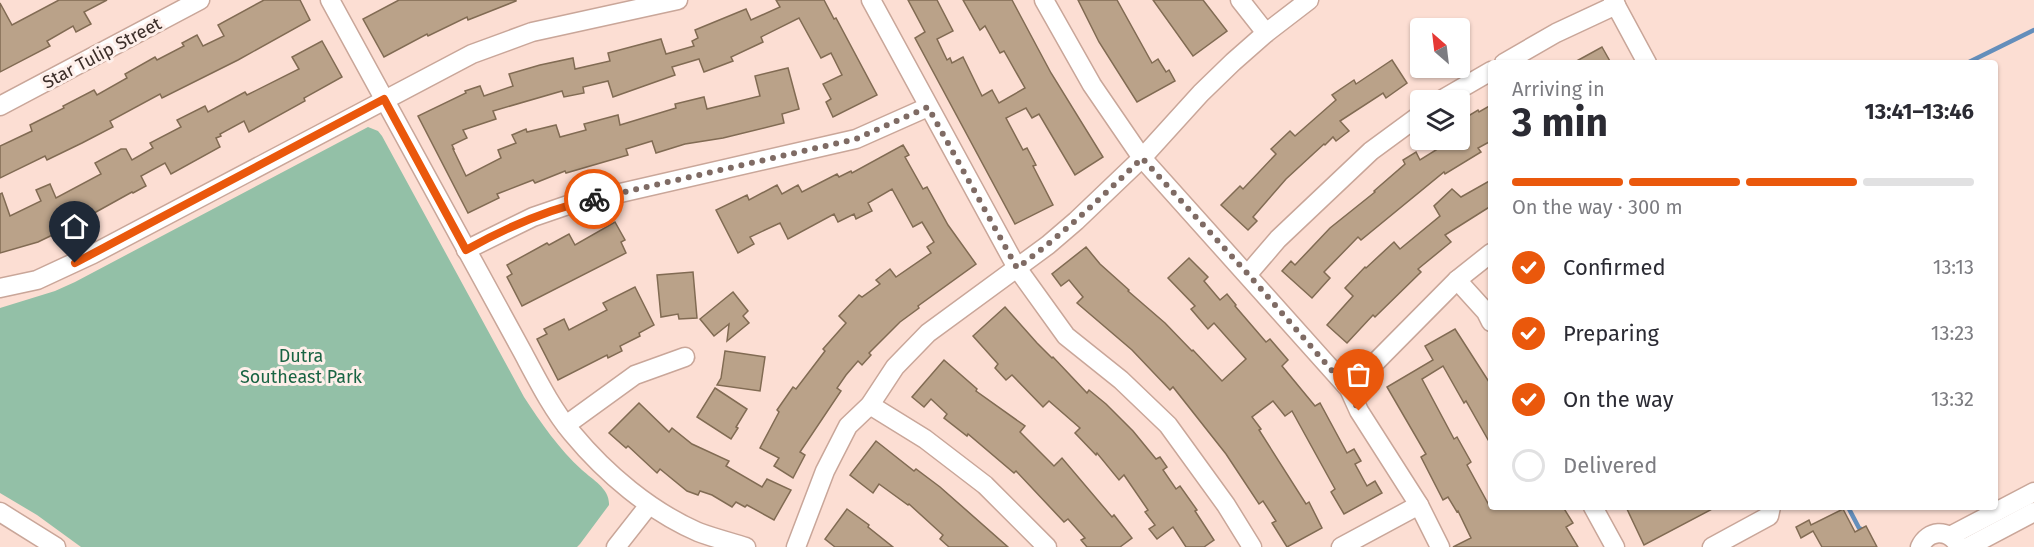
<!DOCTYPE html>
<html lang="en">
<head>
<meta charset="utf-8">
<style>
	body { margin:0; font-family:"Fira Sans",sans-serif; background:#f7f7f7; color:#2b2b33; height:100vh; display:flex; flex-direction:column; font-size:22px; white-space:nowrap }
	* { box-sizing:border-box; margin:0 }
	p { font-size:20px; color:#7c7c81 }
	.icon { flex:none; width:33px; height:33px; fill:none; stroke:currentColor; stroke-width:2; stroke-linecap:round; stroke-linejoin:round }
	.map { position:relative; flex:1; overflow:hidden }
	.sheet { position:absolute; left:1488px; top:60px; width:510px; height:450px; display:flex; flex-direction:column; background:#fff; border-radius:6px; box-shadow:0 2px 4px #0004 }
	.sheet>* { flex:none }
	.needle { width:39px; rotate:332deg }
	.buttons { position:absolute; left:1410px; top:18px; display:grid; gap:12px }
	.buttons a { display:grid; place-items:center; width:60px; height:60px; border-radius:6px; background:#fff; box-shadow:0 2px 4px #0004; font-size:30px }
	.pin { position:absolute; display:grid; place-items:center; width:51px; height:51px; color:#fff; margin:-62px -26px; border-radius:50% 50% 50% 0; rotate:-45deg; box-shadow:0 0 6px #0007 }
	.pin .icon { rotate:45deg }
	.courier { position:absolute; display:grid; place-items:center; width:60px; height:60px; margin:-30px; border:4px solid #ea580c; border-radius:50%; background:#fff; color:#222; box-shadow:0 2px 8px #0007 }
	.headline em { font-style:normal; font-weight:700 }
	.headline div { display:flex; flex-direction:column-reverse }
	.headline { display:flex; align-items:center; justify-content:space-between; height:102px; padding:0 24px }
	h1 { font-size:39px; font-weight:700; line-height:45px }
	.bar { display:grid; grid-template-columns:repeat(4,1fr); gap:9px 6px; align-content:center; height:72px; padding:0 24px }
	.bar i { height:8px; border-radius:4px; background:#e1e1e2 }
	.bar .on { background:#ea580c }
	.bar p { grid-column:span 4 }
	ol { padding:0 24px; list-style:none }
	li { display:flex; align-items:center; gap:18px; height:66px }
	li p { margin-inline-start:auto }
	li .icon { padding:6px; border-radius:50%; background:#ea580c; color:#fff; stroke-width:4 }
	li:last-child { color:#7c7c81 }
	li i { width:33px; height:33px; border:3px solid #e1e1e2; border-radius:50% }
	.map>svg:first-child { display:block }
</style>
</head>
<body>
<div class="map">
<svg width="2034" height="547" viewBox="0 0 2034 547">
	<rect width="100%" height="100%" fill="#fcded3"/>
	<path fill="#93c0a7" d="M368,127L378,131L382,136L524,397C541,423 559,449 582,470C593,480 610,489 609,505L580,544L577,547H81L37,515L0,493V308L55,291L75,282Z"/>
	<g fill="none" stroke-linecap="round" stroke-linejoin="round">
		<g stroke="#648ebb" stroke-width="4.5">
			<polyline points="1967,63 2034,30"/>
			<polyline points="1848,507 1859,528 1865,531"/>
		</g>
	</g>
	<g fill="#baa289" stroke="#816b53" stroke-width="1.5">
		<polygon points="59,0 107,0 84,12 91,24 76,32 73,26 47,41 50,46 0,72 0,3 12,25"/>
		<polygon points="264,0 300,0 310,20 238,60 162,98 160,94 110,121 113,127 82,143 47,160 45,156 0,178 0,146 32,131 30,125 64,108 63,106 94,90 97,95 127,78 125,74 155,57 157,60 184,46 182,43 197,35 203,46 224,36 218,25"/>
		<polygon points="399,0 516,0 516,1 468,20 467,17 428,36 427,34 384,57 363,19"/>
		<polygon points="776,0 824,0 834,19 836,18 877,95 833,117 826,102 831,99 823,84 842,75 831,53 821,58 799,18 761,37 763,42 731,57 733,61 704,72 699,59 672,67 675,75 613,97 608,81 583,87 584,93 564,97 562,91 493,111 496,119 463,130 467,138 452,145 454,149 453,149 466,176 501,158 498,150 516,143 512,135 526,129 527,132 556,125 560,137 586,130 584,124 618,115 620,125 676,108 675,104 704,97 707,109 760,96 755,76 788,68 799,109 782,114 784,123 723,138 685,144 656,153 652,141 626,149 628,155 566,173 565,171 535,183 533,180 497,194 499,198 468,213 418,116 466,93 465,91 480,86 484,96 513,86 509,74 540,65 573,58 575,69 610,61 608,53 661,39 666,54 694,46 692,41 698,38 695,30 746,9 751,20 780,7"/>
		<polygon points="908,0 937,0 953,31 937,39 947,60 950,58 952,63 963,57 982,96 992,90 999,103 1025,88 1004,51 1000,53 985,26 980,30 963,0 1012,0 1051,73 1103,157 1075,175 1039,114 1032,118 1026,108 1006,118 1023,150 1027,148 1036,165 1033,166 1053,205 1015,224 915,38 925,32"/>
		<polygon points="1078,0 1117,0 1152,63 1158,59 1166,72 1169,70 1175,81 1137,102 1099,42"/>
		<polygon points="1153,0 1203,0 1227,31 1193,56"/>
		<polygon points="322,41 342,77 304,98 305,101 249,132 244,121 220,134 221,136 216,138 220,147 171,174 165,163 141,176 146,186 133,193 132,192 69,227 38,242 0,253 0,194 2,193 10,216 41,201 36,190 50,184 56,198 101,174 95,163 121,149 126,149 132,160 153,148 150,143 181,127 177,120 205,106 208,112 245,92 247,95 299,69 292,57"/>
		<polygon points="1602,47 1611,63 1573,63"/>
		<polygon points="1392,60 1407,83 1386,98 1383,93 1340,121 1349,131 1336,141 1333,137 1325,145 1324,144 1286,179 1253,217 1257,221 1248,230 1221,205 1240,186 1243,189 1276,154 1271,149 1290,131 1295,136 1336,100 1332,95 1354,80 1356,84"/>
		<polygon points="1491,105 1491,141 1478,148 1481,152 1445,174 1444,172 1361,240 1358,237 1324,272 1330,278 1312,298 1282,271 1291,261 1295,265 1330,228 1375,192 1374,191 1405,164 1403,160 1416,152 1420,160 1444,145 1440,140 1460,140 1460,121 1478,110 1479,112"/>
		<polygon points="903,145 909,155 905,157 923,189 927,187 948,225 976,264 918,306 919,308 900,322 869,353 871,355 862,365 858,361 846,375 837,388 841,391 800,452 805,455 793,478 774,466 779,458 760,448 779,412 777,410 793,387 796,389 825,351 823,349 846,323 839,316 859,295 862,297 880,284 876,280 890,269 896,277 931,253 927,247 934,242 922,222 913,227 892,189 868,203 872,211 856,219 854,214 838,222 834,214 788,239 780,223 750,237 754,244 738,253 716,210 747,195 749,200 777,185 782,194 798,185 802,192 837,174 839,177 851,171 852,173"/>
		<polygon points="1491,180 1491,206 1445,235 1451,242 1418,269 1421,272 1375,317 1373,315 1347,343 1327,325 1353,296 1345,288 1365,267 1366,268 1394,242 1400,249 1440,216 1434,206 1452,189 1461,197"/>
		<polygon points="615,222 625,240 621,242 626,253 522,306 507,277 512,274 507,265 547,243 549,245 569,234 575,245"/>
		<polygon points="1086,247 1100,264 1129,290 1128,291 1165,323 1192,351 1193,350 1222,381 1246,359 1214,323 1208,329 1191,309 1195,306 1168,278 1189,258 1208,277 1204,281 1220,300 1227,294 1236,305 1235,306 1266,342 1270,339 1288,360 1282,366 1315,406 1320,403 1347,453 1354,449 1361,461 1355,464 1367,486 1375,481 1382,493 1344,514 1331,492 1335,489 1292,411 1285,416 1273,401 1252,417 1261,429 1259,430 1306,504 1309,502 1322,528 1287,547 1272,523 1276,521 1263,501 1259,504 1226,454 1173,387 1170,390 1132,350 1077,303 1083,297 1069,280 1061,286 1052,274"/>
		<polygon points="693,272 697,318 679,319 678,314 661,317 657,275"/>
		<polygon points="635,287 654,325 639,333 640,336 620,346 622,351 608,358 607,355 558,380 537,339 547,334 544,329 564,319 569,330 607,310 603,303"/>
		<polygon points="733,292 748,311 743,316 749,323 727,341 729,324 714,336 700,319"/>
		<polygon points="1005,307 1037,343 1052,358 1053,357 1087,393 1089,390 1106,404 1133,431 1156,459 1160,457 1167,467 1163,470 1176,489 1180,486 1197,510 1195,511 1214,540 1204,547 1186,547 1173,527 1157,539 1149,529 1155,525 1145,512 1148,510 1124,475 1119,480 1097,453 1096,455 1075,433 1080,428 1049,401 1043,407 1012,375 1006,380 995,368 998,364 973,336"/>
		<polygon points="1455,329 1491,385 1491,445 1466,401 1464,403 1443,366 1422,379 1454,439 1457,437 1471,462 1467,465 1490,507 1563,507 1573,523 1566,527 1578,547 1453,547 1471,538 1458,511 1457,512 1448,497 1443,500 1421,457 1426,454 1387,387 1433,360 1425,346"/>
		<polygon points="725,351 765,357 760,391 717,385 721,378"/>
		<polygon points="944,360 977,389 976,391 1025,426 1020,432 1054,466 1062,458 1112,517 1114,515 1132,538 1120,547 1087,547 1081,540 1085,538 1068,519 1064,522 1016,471 1014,473 968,434 967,436 944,418 947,414 931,399 924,407 912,397"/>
		<polygon points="715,388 747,409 736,427 738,428 731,439 697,417"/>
		<polygon points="639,403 669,432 672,428 692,444 729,461 726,466 762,487 767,479 791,490 774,520 747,505 745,507 736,502 732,507 712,495 700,491 698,495 687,491 660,469 657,473 628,446 626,448 609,433"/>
		<polygon points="876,441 914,471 916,469 940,487 1008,547 949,547 940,539 943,535 909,504 908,505 879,484 873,493 850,475"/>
		<polygon points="1626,507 1716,507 1644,545"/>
		<polygon points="847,509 869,525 868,527 893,547 835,547 825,539"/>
		<polygon points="1843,509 1855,532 1866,526 1877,547 1822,547 1813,531 1801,538 1796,527 1809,520 1811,525"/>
	</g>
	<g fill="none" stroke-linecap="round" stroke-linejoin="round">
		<g stroke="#c9a699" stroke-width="21">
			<g id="minor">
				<path d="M330,0L522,351C537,379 552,409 572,433C606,474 650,511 698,532C714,538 730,542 746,547"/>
				<polyline points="871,0 1017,268 1066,336 1121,380 1168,425 1226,505 1252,547"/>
				<polyline points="1044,0 1092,85 1142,158 1349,389 1359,411 1419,505 1440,547"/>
				<polyline points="1240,0 1266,33"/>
				<polyline points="1613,0 1647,63"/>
				<polyline points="1504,63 1556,33 1616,5"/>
				<polyline points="1441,100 1491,71"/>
				<polyline points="0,106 200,0"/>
				<polyline points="466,250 533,217 568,205 856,139 928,107"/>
				<polyline points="1248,274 1278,239 1371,151 1420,115"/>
				<polyline points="1457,280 1486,312 1491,322"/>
				<polyline points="0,288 37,280 93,254 472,54 532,32 678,0"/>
				<polyline points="1349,389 1457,280 1491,253"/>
				<polyline points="870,405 925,439 985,485 1047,547"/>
				<polyline points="566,425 635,375 685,357"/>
				<polyline points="1593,507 1615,547"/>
				<polyline points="0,512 56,547"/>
				<polyline points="1950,536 2034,492"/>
				<polyline points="616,547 649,505"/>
				<polyline points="796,547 825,471 848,426 870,405 895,367 928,333 1048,245 1076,221 1142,158 1201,93 1233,62 1266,33 1309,0"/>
				<polyline points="1341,547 1419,505"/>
				<polyline points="1712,547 1769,516 1771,507"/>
				<path d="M1920,547C1928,530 1948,528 1958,545"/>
				<polyline points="1968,547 2034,512"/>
			</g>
		</g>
		<use href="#minor" stroke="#fff" stroke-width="18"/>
	</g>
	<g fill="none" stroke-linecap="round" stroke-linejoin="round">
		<path stroke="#7f6b64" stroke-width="6" stroke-dasharray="0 10.8" d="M594,199L856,139L928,107L1017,268C1062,235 1102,197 1142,158L1248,274L1348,389L1359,411"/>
		<path stroke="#ea580c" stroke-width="8" d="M75,263L384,99L466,250C507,227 548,209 594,199"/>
	</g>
	<g text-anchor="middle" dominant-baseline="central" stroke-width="6" stroke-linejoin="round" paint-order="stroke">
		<g font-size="18" fill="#3b2d28" stroke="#feefea">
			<text transform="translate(102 53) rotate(-28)">Star Tulip Street</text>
		</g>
		<g font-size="18" fill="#196443" stroke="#feefea">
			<text x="301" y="356">Dutra<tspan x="301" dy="21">Southeast Park</tspan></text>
		</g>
	</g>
</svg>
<div class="buttons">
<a><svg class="needle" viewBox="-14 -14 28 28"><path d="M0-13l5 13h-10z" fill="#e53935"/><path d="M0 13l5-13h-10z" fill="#7c7c81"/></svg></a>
<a><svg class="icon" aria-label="layers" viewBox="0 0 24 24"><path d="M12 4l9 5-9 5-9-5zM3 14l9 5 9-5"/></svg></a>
</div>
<div class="pin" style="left:1359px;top:411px;background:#ea580c"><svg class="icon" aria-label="bag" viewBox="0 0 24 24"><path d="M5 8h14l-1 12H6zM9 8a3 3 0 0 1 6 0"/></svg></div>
<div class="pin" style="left:75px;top:263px;background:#1f2937"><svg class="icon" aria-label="home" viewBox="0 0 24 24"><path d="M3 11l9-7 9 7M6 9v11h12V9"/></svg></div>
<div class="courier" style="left:594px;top:199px"><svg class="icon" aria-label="bike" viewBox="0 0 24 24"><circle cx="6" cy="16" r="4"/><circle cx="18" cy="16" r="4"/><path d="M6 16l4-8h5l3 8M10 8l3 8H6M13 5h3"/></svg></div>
<section class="sheet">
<div class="headline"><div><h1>3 min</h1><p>Arriving in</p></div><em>13:41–13:46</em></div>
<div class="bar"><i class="on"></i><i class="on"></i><i class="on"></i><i></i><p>On the way · 300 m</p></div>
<ol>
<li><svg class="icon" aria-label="check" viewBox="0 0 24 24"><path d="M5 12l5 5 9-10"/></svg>Confirmed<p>13:13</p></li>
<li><svg class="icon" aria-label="check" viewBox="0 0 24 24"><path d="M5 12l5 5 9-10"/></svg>Preparing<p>13:23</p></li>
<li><svg class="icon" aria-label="check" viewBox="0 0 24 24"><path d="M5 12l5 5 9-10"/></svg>On the way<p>13:32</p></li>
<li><i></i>Delivered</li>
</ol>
</section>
</div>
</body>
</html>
